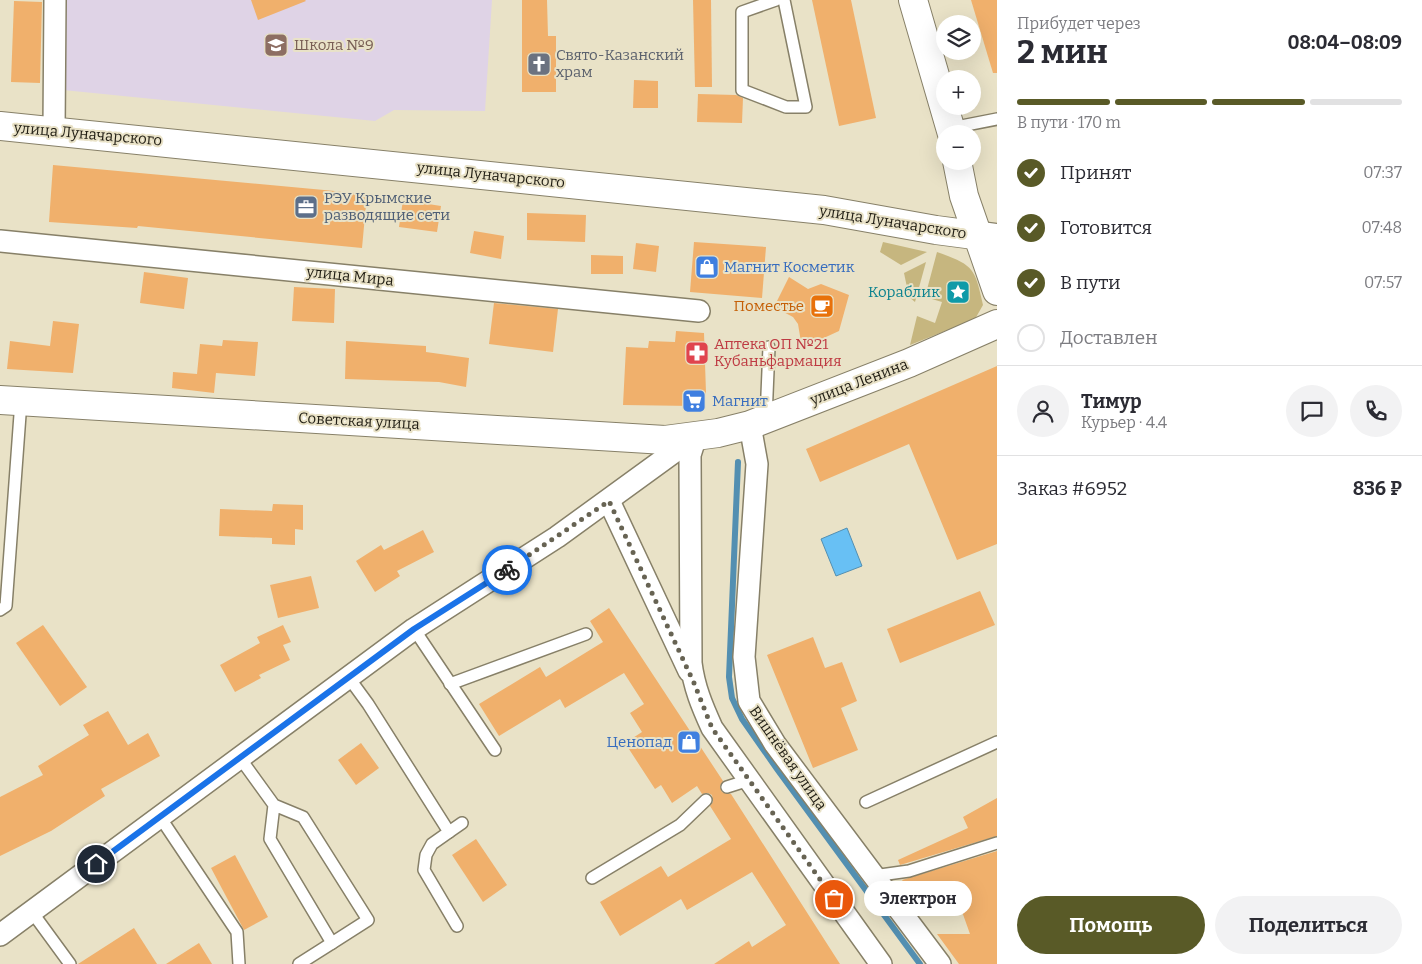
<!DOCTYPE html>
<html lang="ru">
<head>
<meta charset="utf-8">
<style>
	body { margin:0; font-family:Bitter,serif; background:#f2f2f3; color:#2b2b33; height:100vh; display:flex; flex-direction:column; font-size:19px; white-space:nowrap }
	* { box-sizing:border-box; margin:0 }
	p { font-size:16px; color:#7c7c81 }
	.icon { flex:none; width:28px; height:28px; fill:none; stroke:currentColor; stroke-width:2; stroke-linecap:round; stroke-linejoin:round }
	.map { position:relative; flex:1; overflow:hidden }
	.drawer { display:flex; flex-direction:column; background:#fff; width:425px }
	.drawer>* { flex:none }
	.fabs { position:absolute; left:936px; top:15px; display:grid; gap:10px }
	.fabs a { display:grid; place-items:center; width:45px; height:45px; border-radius:50%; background:#fff; box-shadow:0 5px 20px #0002; font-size:25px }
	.pin { position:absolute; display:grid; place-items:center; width:42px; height:42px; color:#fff; margin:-21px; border:2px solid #fff; border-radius:50%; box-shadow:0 1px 5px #0007 }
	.courier { position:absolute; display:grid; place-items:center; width:50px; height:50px; margin:-25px; border:4px solid #1a73e8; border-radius:50%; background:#fff; color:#222; box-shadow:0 1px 6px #0007 }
	.bubble { position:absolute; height:35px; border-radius:18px; background:#fff; box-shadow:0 5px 20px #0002; font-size:16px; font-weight:700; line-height:35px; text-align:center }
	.headline em { font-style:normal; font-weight:700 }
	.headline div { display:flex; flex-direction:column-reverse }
	.headline { display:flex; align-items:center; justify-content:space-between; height:85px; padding:0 20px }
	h1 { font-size:32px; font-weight:700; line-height:38px }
	.bar { display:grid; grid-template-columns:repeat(4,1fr); gap:8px 5px; align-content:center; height:60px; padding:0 20px }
	.bar i { height:6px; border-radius:4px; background:#e1e1e2 }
	.bar .on { background:#595a27 }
	.bar p { grid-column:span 4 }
	.line { display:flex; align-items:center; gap:12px; padding:0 20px; border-top:1px solid #e1e1e2 }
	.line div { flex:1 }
	.round { display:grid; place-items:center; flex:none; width:52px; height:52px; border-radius:26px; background:#f2f2f3 }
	ol { padding:0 20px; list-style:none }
	li { display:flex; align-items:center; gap:15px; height:55px }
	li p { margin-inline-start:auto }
	li .icon { padding:5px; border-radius:50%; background:#595a27; color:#fff; stroke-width:4 }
	li:last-child { color:#7c7c81 }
	li i { width:28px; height:28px; border:2px solid #e1e1e2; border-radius:50% }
	.action { display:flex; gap:10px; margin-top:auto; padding:10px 20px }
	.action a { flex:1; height:58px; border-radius:30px; background:#595a27; color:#fff; font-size:20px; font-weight:700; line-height:58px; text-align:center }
	.action a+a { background:#f2f2f3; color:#2b2b33 }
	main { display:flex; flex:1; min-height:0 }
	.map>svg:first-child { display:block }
</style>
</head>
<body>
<main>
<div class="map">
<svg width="997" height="964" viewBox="0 0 997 964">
	<rect width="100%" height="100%" fill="#e9e2c7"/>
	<polygon fill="#dfd3e6" points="63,0 492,0 485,111 394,110 375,121 63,90"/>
	<g fill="#c6b67f">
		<polygon points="883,242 927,252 901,265 880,252"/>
		<path d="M937,252C973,265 975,267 983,305L975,319L910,345L917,316L935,323L942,302L925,297Z"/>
		<polygon points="926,262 915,302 909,297 904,273"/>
	</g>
	<polygon fill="#68c0f4" stroke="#538fb1" points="847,528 862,566 836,576 821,539"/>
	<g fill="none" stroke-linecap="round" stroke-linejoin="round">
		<polyline stroke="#538fb1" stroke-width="6" points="738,462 729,677 732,698 742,719 777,769 920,964"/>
	</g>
	<g fill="#f0b06c">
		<polygon points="251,0 305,0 306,1 258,20"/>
		<polygon points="522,0 547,0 548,36 556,36 556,92 522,92"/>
		<polygon points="693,0 711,0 712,87 695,87"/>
		<polygon points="812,0 851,0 876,118 839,126"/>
		<polygon points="971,0 997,0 997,73 993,73"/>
		<polygon points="14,1 42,2 40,83 11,82"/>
		<polygon points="634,80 658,81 658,108 633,108"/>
		<polygon points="698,94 736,95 743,98 742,123 697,122"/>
		<polygon points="53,165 367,194 362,248 138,226 137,228 49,222"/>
		<polygon points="403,200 441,206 437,232 399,227"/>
		<polygon points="527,213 586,215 585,242 527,240"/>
		<polygon points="474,231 504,236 501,259 470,253"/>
		<polygon points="694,242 766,247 762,298 690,292"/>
		<polygon points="636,243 659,246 656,272 633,269"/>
		<polygon points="591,255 623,256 623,274 591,274"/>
		<polygon points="144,272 188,278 184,309 140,303"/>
		<polygon points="789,277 808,289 821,284 849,295 839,331 802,348 798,324 793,317 774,307"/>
		<polygon points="294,287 335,289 334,323 292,321"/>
		<polygon points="494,303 558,309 553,352 489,344"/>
		<polygon points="53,321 79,324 73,373 7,369 10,341 50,346"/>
		<polygon points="676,331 704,333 706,393 693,406 623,405 626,347 648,348 649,341 675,342"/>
		<polygon points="223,340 258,342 255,376 216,373 214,393 172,388 173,372 197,374 200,344 222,346"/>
		<polygon points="346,341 426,346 426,352 469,358 466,387 439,382 345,379"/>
		<polygon points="997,366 997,544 957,560 909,444 820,482 806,449"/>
		<polygon points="273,504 303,505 303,530 295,529 295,545 272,544 272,538 219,536 220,509 272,511"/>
		<polygon points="423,530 434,552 397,571 400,576 375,592 356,561 381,545 384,550"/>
		<polygon points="311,576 319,608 278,618 270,585"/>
		<polygon points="980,591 995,625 900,663 887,629"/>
		<polygon points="609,608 723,781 720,786 722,792 731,794 840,964 714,964 749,941 752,947 786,925 752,872 687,910 681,899 620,936 600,902 661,866 668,877 731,839 710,806 713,802 712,795 708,793 702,794 697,786 672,803 661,785 655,789 625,743 642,732 630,713 644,704 624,673 565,708 560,699 499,736 479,704 540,667 546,677 603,642 590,621"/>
		<polygon points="43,625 87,687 60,706 16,643"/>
		<polygon points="283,625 291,642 283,645 290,660 259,675 261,678 235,692 220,665 260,643 257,637"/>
		<polygon points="813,637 825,668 842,662 857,701 841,708 858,750 813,768 767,655"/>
		<polygon points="108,711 128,745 148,733 160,756 101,789 105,796 51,831 0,856 0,797 43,775 38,766 89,735 83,725"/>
		<polygon points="361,743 379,768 356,785 338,760"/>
		<polygon points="997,798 997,836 900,865 898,860 968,828 963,817"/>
		<polygon points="476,839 507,885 483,902 452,855"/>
		<polygon points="997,851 997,964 959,964 937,934 970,934 954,889 925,911 902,880"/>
		<polygon points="235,855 268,917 244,930 211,868"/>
		<polygon points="134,928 157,964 78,964"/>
		<polygon points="199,943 212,964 166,964"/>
	</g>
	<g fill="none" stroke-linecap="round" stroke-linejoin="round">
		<g stroke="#878068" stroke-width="14">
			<g id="service">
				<polyline points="776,0 742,12 742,90 786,107 806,107 784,0"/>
				<polyline points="951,128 997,119"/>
				<polyline points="766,418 769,347"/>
				<polyline points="0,610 6,606 21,401"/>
				<polyline points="414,629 495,750"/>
				<polyline points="349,678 368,704 449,832 432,844 426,855 424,870 457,926"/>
				<polyline points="450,684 586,634"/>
				<polyline points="240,758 274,805 303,817 368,920 332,943 270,839 274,805"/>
				<polyline points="727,787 749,780"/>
				<polyline points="866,802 997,742"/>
				<polyline points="160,817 237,932 239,964"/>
				<polyline points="449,832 462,823"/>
				<polyline points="873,876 909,871 997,843"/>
				<polyline points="592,878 680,825 706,800"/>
				<polyline points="32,912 70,964"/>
				<polyline points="299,964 332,943"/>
			</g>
		</g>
		<g stroke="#878068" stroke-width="24">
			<g id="minor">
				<polyline points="54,130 55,0"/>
				<polyline points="0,241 699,311"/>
				<polyline points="750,425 757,464 744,657 749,701 775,744 940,964"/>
				<path d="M696,436L690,455L691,663C694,687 702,706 712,728L881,964"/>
				<polyline points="609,501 689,671"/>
				<polyline points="0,935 414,629 557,537 696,436"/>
			</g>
		</g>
		<g stroke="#878068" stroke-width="30">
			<g id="secondary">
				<polyline points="913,0 952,134"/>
				<polyline points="0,126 824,210 936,230 997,238"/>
				<polyline points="957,161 964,196 997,291"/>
				<polyline points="0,400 665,440 718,433 750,425 909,363 997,324"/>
			</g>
		</g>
		<use href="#service" stroke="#fff" stroke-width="11"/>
		<use href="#minor" stroke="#fff" stroke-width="21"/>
		<use href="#secondary" stroke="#fff" stroke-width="28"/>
	</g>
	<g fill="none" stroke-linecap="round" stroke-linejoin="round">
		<polyline stroke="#676353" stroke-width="5" stroke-dasharray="0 9" points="507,570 609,501 694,683 712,728 834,899"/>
		<polyline stroke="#1a73e8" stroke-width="6" points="96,864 414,629 507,570"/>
	</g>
	<defs>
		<g id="school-square" transform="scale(1.25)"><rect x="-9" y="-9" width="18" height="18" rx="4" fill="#8d6e63" stroke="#e9e2c7"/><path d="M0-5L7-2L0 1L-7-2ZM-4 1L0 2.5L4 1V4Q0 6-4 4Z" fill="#fff"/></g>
		<g id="church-square" transform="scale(1.25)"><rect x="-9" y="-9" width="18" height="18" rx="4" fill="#6b7280" stroke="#e9e2c7"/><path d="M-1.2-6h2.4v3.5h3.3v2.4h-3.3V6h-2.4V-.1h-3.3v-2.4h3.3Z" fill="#fff"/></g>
		<g id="office-square" transform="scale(1.25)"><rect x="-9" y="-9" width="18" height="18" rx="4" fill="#5c6f8a" stroke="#e9e2c7"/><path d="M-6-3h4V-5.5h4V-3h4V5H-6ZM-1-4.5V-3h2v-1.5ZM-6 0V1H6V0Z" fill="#fff"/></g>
		<g id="shop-square" transform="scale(1.25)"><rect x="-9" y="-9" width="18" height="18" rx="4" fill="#3f7fe0" stroke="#e9e2c7"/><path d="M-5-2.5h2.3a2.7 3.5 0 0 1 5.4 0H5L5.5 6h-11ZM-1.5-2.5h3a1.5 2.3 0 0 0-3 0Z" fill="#fff"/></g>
		<g id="sight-square" transform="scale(1.25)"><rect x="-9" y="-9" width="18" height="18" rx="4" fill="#0f9aa8" stroke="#e9e2c7"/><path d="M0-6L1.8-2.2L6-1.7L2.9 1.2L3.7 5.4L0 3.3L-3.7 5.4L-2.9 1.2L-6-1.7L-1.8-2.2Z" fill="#fff"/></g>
		<g id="cafe-square" transform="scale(1.25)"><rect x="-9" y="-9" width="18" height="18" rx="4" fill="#e8710a" stroke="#e9e2c7"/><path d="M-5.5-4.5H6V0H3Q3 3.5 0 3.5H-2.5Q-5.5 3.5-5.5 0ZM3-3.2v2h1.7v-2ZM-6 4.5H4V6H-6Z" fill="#fff"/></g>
		<g id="pharmacy-square" transform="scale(1.25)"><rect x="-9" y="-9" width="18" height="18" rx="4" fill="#e0444e" stroke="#e9e2c7"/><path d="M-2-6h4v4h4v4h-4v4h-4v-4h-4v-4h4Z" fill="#fff"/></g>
		<g id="supermarket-square" transform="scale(1.25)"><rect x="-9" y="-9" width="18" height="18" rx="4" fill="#3f7fe0" stroke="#e9e2c7"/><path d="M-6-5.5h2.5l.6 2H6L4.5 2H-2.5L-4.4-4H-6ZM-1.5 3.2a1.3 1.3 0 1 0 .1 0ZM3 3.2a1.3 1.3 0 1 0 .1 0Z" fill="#fff"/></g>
	</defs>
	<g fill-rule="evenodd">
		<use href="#school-square" x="276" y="45"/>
		<use href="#church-square" x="539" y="64"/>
		<use href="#office-square" x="306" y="207"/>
		<use href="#shop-square" x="707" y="267"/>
		<use href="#sight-square" x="958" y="292"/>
		<use href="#cafe-square" x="822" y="306"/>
		<use href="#pharmacy-square" x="697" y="353"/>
		<use href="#supermarket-square" x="694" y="401"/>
		<use href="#shop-square" x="689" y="742"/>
	</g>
	<g text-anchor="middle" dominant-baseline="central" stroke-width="4" stroke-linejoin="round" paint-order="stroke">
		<g font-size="15" fill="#785e54" stroke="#e9e2c7" text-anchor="start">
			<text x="294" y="45">Школа №9</text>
		</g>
		<g font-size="15" fill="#5b616d" stroke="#e9e2c7" text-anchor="start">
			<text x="556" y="55">Свято-Казанский<tspan x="556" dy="17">храм</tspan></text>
		</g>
		<g font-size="15" fill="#211e14" stroke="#e9e2c7">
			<text transform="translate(88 134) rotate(5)">улица Луначарского</text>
			<text transform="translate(491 175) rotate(6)">улица Луначарского</text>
			<text transform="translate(893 222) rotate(9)">улица Луначарского</text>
			<text transform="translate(350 276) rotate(6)">улица Мира</text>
			<text transform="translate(859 382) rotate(-21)">улица Ленина</text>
			<text transform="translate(359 421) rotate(3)">Советская улица</text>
			<text transform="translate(788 758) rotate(55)">Вишнёвая улица</text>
		</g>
		<g font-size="15" fill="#4e5e75" stroke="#e9e2c7" text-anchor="start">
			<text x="324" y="198">РЭУ Крымские<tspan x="324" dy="17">разводящие сети</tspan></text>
		</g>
		<g font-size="15" fill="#366cbe" stroke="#e9e2c7" text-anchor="start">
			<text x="724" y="267">Магнит Косметик</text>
			<text x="712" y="401">Магнит</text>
			<text x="672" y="742" text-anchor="end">Ценопад</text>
		</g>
		<g font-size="15" fill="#0d838f" stroke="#e9e2c7" text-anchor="end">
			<text x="940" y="292">Кораблик</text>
		</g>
		<g font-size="15" fill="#c56008" stroke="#e9e2c7" text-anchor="end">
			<text x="804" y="306">Поместье</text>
		</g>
		<g font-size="15" fill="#be3a42" stroke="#e9e2c7" text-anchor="start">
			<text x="714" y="344">Аптека ОП №21<tspan x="714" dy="17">Кубаньфармация</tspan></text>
		</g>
	</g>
</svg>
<div class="fabs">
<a><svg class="icon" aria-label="layers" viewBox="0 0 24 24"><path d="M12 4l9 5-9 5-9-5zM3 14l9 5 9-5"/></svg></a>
<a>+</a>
<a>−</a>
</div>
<div class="pin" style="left:834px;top:899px;background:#ea580c"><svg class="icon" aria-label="bag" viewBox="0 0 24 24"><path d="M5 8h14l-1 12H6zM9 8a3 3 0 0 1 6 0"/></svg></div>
<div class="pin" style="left:96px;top:864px;background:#1f2937"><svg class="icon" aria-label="home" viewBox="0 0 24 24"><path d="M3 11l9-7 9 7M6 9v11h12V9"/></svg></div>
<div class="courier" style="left:507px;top:570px"><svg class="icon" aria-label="bike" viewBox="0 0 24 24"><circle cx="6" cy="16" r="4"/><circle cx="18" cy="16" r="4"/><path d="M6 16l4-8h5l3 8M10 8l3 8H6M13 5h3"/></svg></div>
<div class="bubble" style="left:864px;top:881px;width:108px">Электрон</div>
</div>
<section class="drawer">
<div class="headline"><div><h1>2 мин</h1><p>Прибудет через</p></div><em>08:04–08:09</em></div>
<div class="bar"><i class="on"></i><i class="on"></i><i class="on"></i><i></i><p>В пути · 170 m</p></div>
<ol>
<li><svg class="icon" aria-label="check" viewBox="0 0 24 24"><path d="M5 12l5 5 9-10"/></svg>Принят<p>07:37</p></li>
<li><svg class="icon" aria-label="check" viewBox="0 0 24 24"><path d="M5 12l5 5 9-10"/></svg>Готовится<p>07:48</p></li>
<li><svg class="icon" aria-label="check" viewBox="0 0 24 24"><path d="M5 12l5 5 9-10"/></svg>В пути<p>07:57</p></li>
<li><i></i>Доставлен</li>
</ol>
<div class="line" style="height:90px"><a class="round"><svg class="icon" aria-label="person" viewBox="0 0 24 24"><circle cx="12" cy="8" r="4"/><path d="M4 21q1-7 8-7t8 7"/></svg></a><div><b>Тимур</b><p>Курьер · 4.4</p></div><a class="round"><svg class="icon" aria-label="chat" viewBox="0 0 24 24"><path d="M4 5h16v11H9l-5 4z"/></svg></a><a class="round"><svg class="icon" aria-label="phone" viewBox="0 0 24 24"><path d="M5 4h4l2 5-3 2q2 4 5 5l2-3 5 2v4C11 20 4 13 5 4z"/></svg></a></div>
<div class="line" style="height:65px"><div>Заказ #6952</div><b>836 ₽</b></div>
<div class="action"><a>Помощь</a><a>Поделиться</a></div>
</section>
</main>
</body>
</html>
